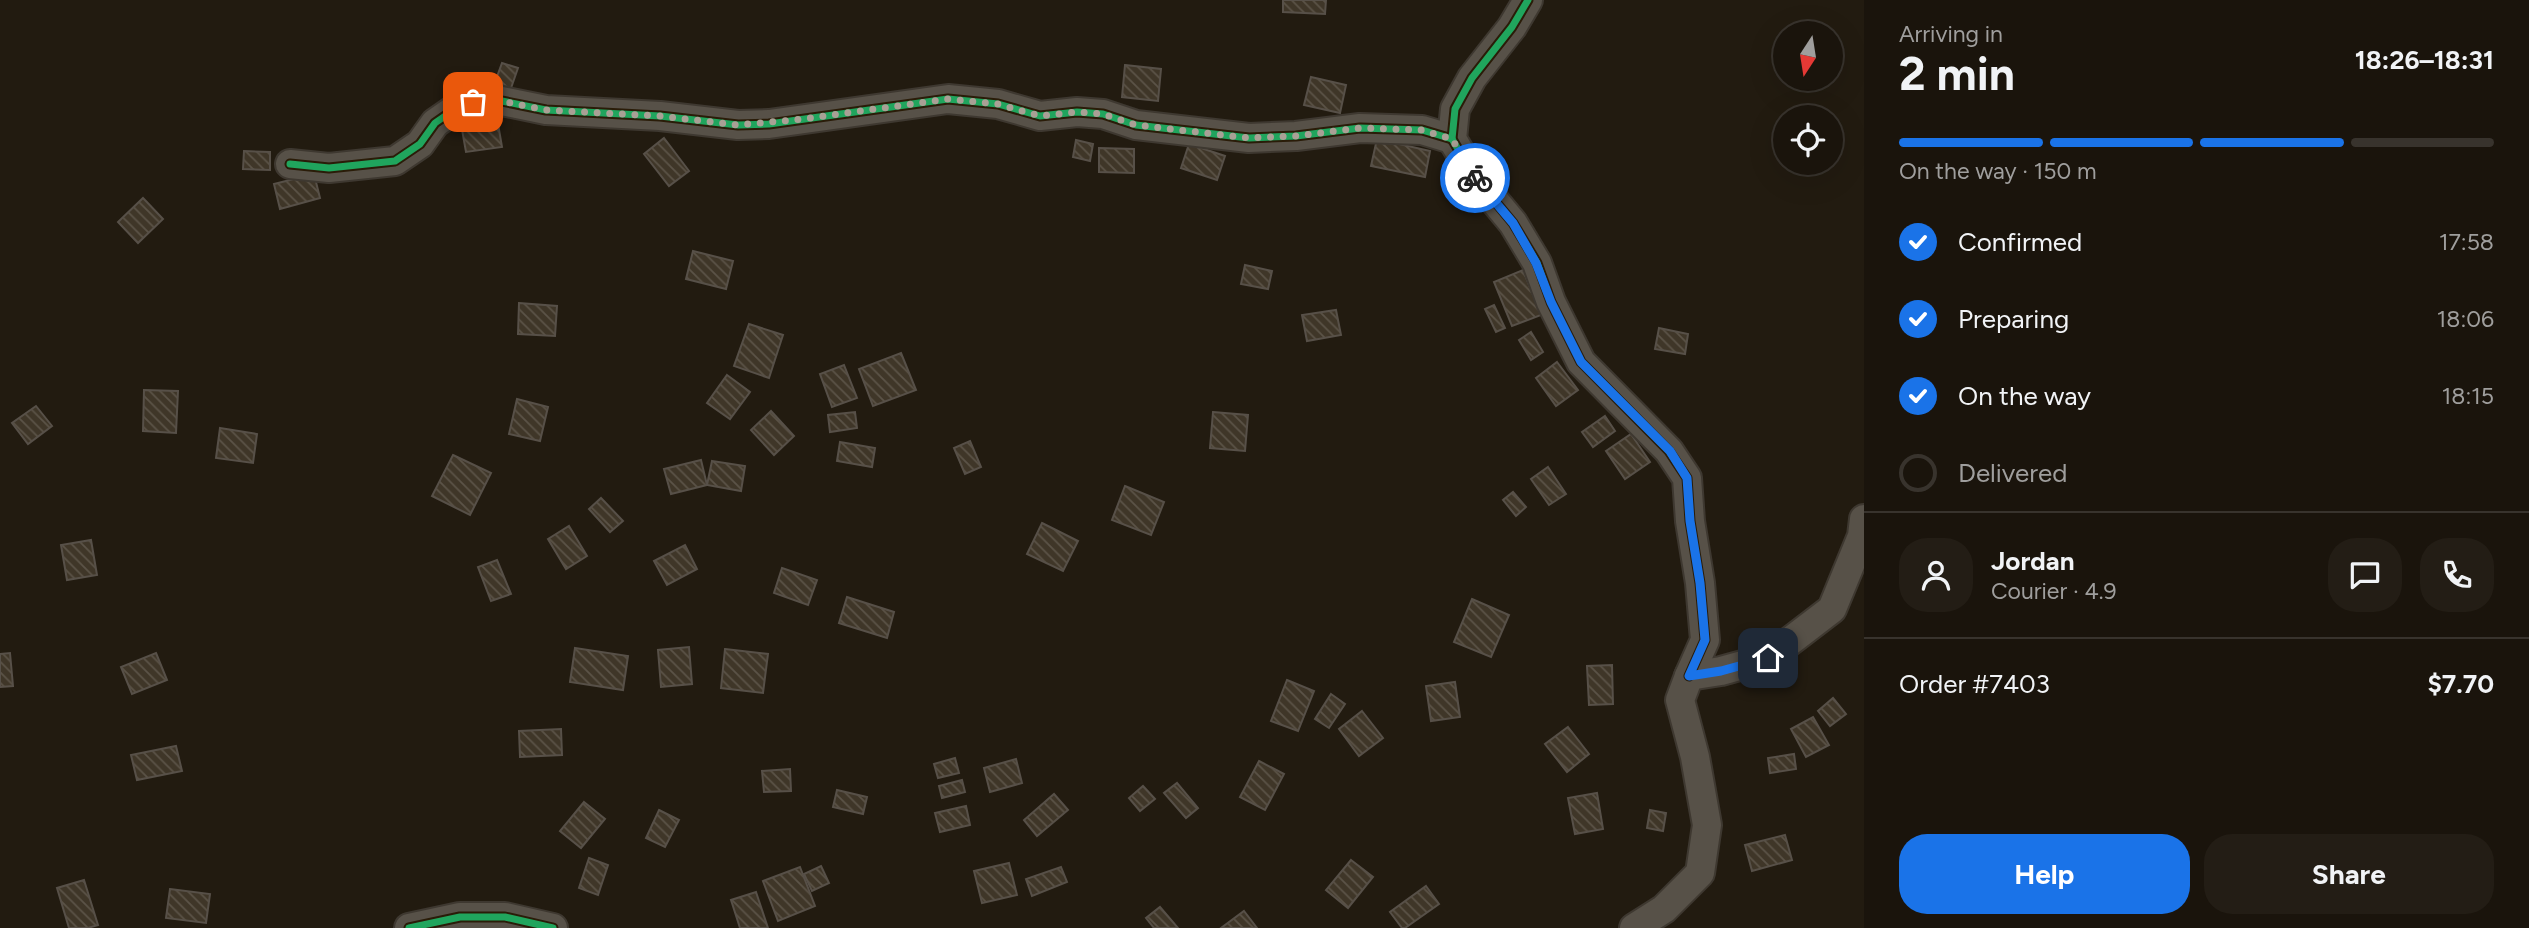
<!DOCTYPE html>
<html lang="en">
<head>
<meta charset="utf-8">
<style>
	body { margin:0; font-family:Figtree,sans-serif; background:#231d15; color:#f1f3f6; height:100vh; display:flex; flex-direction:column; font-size:26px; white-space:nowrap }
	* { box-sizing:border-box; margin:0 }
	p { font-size:23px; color:#9f9e9d }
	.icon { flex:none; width:38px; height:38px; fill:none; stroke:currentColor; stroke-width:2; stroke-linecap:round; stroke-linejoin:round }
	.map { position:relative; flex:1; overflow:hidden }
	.sheet { display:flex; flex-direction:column; background:#1a140c; width:665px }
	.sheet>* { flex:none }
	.needle { width:46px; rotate:192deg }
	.controls { position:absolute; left:1773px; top:21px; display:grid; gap:14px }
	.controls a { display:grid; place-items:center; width:70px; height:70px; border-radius:50%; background:#1a140c; box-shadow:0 7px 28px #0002,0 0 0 2px #38332d; font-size:35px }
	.pin { position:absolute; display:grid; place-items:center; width:60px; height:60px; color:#fff; margin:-30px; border-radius:14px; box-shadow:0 4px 10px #0006 }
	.courier { position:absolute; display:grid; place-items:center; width:70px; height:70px; margin:-35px; border:5px solid #1a73e8; border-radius:50%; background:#fff; color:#222; box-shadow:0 2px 9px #0007 }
	.headline em { font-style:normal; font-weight:700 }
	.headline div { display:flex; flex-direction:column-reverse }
	.headline { display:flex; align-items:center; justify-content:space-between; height:119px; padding:0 35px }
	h1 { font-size:46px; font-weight:700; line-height:52px }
	.bar { display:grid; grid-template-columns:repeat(4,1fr); gap:10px 7px; align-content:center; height:84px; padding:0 35px }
	.bar i { height:9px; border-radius:5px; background:#38332d }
	.bar .active { background:#1a73e8 }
	.bar p { grid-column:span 4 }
	.line { display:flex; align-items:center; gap:18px; padding:0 35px; border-top:2px solid #38332d }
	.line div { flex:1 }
	.round { display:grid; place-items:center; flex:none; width:74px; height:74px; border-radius:28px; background:#231d15 }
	ol { padding:0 35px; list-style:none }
	li { display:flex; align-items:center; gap:21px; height:77px }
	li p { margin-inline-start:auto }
	li .icon { padding:7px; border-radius:50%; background:#1a73e8; color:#fff; stroke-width:4 }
	li:last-child { color:#9f9e9d }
	li i { width:38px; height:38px; border:4px solid #38332d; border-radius:50% }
	.cta { display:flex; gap:14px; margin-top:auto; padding:14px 35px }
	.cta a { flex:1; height:80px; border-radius:28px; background:#1a73e8; color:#fff; font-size:28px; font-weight:700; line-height:80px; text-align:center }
	.cta a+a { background:#231d15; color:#f1f3f6 }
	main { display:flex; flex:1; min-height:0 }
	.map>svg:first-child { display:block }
</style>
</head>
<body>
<main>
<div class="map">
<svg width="1864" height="928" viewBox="0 0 1864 928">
	<defs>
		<pattern id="building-back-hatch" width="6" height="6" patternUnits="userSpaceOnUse" patternTransform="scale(1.75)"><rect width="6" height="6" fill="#3f3628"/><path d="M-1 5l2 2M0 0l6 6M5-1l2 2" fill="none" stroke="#5b5347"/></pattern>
	</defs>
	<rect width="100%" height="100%" fill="#221b10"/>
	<g fill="url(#building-back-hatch)" stroke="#575048" stroke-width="2">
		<polygon points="1283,0 1326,0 1325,14 1283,12"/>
		<polygon points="502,63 518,68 510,91 494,85"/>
		<polygon points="1125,65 1161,69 1158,101 1122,97"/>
		<polygon points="1311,77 1346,85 1340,113 1304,105"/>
		<polygon points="497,118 502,147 466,152 461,124"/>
		<polygon points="664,138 689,171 669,186 644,154"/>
		<polygon points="1377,139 1430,151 1425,177 1371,166"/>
		<polygon points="1076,140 1093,144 1090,161 1073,157"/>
		<polygon points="1189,144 1225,156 1217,180 1181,168"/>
		<polygon points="1099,148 1134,149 1134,173 1099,172"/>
		<polygon points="244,151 270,152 270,170 243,169"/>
		<polygon points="314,174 320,198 280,209 274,184"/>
		<polygon points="143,198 163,219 138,243 118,222"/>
		<polygon points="693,251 733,261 726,289 686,279"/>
		<polygon points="1245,265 1272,271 1268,289 1241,284"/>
		<polygon points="1523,270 1541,315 1512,326 1494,282"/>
		<polygon points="519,303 557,306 555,336 518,334"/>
		<polygon points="1494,305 1505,328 1496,332 1485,309"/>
		<polygon points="1336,310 1341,335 1307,341 1302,315"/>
		<polygon points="749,324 783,335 769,378 734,366"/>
		<polygon points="1659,328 1688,334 1685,354 1655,349"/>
		<polygon points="1531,332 1543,352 1531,360 1519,340"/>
		<polygon points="901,353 916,390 873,406 859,369"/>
		<polygon points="1557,362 1578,390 1556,406 1536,378"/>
		<polygon points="844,365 857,398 832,407 820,374"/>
		<polygon points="727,375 750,392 730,419 707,403"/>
		<polygon points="144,390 178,391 176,433 143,431"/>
		<polygon points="517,399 548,407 540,441 509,434"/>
		<polygon points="36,406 52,426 28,444 12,423"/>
		<polygon points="771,411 794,436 774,455 751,430"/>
		<polygon points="855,412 857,428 830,432 828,415"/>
		<polygon points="1213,412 1248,415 1245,451 1210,448"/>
		<polygon points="1605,416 1615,431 1593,447 1582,432"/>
		<polygon points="220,428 257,434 253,463 216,458"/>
		<polygon points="1631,434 1650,462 1625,479 1606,451"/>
		<polygon points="970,441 981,467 965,474 954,448"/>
		<polygon points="840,442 875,448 872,467 837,461"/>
		<polygon points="453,455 491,473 470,515 432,496"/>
		<polygon points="701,460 707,485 671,494 664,469"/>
		<polygon points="712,461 745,466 741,491 707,485"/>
		<polygon points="1548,467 1566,494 1549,505 1531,479"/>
		<polygon points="1125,486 1164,502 1151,535 1112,520"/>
		<polygon points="1513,492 1526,507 1516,516 1503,500"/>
		<polygon points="601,498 623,521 610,532 589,509"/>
		<polygon points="1042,523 1078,541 1063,571 1027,554"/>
		<polygon points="569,526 587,556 566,569 548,539"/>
		<polygon points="91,540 97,575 67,580 61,545"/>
		<polygon points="685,545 697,569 667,585 654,561"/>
		<polygon points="497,560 511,594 491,601 478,567"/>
		<polygon points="782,568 817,580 808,605 774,593"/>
		<polygon points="847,597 894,612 887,638 839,623"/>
		<polygon points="1472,599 1509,615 1491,657 1454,642"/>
		<polygon points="689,647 692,684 661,687 658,650"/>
		<polygon points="575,648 628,656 623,690 570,682"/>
		<polygon points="725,649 768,654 763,693 721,688"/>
		<polygon points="10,653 13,686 0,687 0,654"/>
		<polygon points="156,653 167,680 132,694 121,667"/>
		<polygon points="1612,665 1613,704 1589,705 1587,666"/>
		<polygon points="1287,680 1314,691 1298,731 1271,721"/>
		<polygon points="1455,682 1460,717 1431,721 1426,686"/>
		<polygon points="1331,694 1345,704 1329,728 1315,719"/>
		<polygon points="1833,698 1846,714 1830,726 1818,711"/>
		<polygon points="1362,711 1383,738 1359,756 1339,729"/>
		<polygon points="1813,717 1829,745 1806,757 1791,729"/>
		<polygon points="1568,727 1589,754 1567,772 1545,744"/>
		<polygon points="561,729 562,755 520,757 519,731"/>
		<polygon points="176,746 182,771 137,780 131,755"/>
		<polygon points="1794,754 1796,769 1770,773 1768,758"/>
		<polygon points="955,758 959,773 938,778 934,764"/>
		<polygon points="1016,759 1022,783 990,792 984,768"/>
		<polygon points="1259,761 1284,774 1265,810 1240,797"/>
		<polygon points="790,769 791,791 764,792 762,771"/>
		<polygon points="962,780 965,792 942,798 939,786"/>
		<polygon points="1177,783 1198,808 1186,818 1164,793"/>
		<polygon points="1143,786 1155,799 1140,811 1129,798"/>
		<polygon points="837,790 867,797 863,814 833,807"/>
		<polygon points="1597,793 1603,829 1575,834 1568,798"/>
		<polygon points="1054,794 1068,810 1037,836 1024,820"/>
		<polygon points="584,802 605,819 581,848 560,831"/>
		<polygon points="966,806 970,825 940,832 935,813"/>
		<polygon points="659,810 679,820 665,847 646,838"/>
		<polygon points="1650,810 1666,813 1663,831 1647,828"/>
		<polygon points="1785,835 1792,860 1752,871 1745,845"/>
		<polygon points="589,858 608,865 598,895 579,888"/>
		<polygon points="1351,860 1373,877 1348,908 1326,890"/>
		<polygon points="1009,863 1017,895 982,903 974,871"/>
		<polygon points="821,866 829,883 812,891 804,874"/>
		<polygon points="800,867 815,906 778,921 763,881"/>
		<polygon points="1061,867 1067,882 1032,896 1026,879"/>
		<polygon points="84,880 98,925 88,928 69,928 57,888"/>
		<polygon points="1426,886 1439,904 1405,928 1402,928 1390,912"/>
		<polygon points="170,889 210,894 206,923 166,918"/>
		<polygon points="756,892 768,928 740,928 731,900"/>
		<polygon points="1160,907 1178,928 1154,928 1146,918"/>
		<polygon points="1244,911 1257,928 1221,928"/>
	</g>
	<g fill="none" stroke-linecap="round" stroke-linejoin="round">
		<g stroke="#3e3830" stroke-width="32">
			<g id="street">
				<polyline points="1528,0 1512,27 1472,78 1455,109 1452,139 1474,176 1513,223 1537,263 1551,302 1581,362 1669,451 1687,478 1690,521 1700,583 1705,640 1689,676"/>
				<polyline points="290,164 329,168 395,161 420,144 435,123 458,107 487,98 546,110 660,116 738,125 769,124 948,99 998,104 1040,116 1077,112 1103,114 1136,125 1249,138 1296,136 1360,128 1422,130 1452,139"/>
				<polyline points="409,928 460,917 505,917 553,928"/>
				<polyline points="1634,928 1664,909 1700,873 1707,825 1695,757 1680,700 1689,676 1721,671 1768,658 1832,609 1862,536 1864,519"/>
			</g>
		</g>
		<use href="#street" stroke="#575148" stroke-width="28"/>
		<g stroke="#2a1c08" stroke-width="11">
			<g id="cycleway">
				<polyline points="1528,0 1512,27 1472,78 1455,109 1452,139 1474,176 1513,223 1537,263 1551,302 1581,362 1669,451 1687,478 1690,521 1700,583 1705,640 1689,676"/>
				<polyline points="290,164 329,168 395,161 420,144 435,123 458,107 487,98 546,110 660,116 738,125 769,124 948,99 998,104 1040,116 1077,112 1103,114 1136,125 1249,138 1296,136 1360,128 1422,130 1452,139"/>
				<polyline points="409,928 460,917 505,917 553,928"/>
			</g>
		</g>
		<use href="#cycleway" stroke="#20a55d" stroke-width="7"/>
	</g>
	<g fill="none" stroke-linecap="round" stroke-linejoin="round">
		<polyline stroke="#a9a095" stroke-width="7" stroke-dasharray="0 12.6" points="473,102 487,98 545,110 660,116 738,125 803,119 948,99 998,104 1040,116 1077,112 1103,114 1136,125 1249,138 1296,136 1360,128 1422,130 1452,139 1475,178"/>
		<polyline stroke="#1a73e8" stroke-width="9" points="1475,178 1513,223 1536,263 1551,302 1581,362 1670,451 1687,478 1690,521 1700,583 1705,640 1689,676 1721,671 1768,658"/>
	</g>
</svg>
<div class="controls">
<a><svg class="needle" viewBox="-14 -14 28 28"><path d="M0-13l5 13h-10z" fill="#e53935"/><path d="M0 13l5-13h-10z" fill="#9f9e9d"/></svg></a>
<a><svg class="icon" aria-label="locate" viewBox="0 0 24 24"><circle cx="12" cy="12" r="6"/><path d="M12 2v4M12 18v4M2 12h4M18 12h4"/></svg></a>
</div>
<div class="pin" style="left:473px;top:102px;background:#ea580c"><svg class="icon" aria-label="bag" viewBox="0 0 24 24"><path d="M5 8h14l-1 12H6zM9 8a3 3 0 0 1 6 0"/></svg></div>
<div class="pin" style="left:1768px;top:658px;background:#1f2937"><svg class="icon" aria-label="home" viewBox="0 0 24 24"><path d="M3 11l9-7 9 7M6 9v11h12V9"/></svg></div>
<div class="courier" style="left:1475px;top:178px"><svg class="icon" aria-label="bike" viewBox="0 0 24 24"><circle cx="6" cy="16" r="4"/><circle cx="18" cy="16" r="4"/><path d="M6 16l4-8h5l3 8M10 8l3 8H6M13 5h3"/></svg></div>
</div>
<section class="sheet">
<div class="headline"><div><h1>2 min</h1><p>Arriving in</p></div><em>18:26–18:31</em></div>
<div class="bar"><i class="active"></i><i class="active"></i><i class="active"></i><i></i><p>On the way · 150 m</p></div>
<ol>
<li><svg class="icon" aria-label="check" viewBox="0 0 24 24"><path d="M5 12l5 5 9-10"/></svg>Confirmed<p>17:58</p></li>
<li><svg class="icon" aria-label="check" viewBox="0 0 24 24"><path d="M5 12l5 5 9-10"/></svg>Preparing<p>18:06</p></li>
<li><svg class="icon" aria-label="check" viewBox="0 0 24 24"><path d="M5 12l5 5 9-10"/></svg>On the way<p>18:15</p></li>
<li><i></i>Delivered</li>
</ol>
<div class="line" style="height:126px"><a class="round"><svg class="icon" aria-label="person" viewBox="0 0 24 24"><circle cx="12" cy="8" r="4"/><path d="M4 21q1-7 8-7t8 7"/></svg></a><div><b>Jordan</b><p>Courier · 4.9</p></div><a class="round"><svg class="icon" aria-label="chat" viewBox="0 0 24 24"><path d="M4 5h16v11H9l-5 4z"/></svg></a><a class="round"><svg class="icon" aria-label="phone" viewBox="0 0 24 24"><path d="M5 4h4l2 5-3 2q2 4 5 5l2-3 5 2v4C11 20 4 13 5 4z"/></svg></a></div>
<div class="line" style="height:91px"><div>Order #7403</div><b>$7.70</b></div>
<div class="cta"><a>Help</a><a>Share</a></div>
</section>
</main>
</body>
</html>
